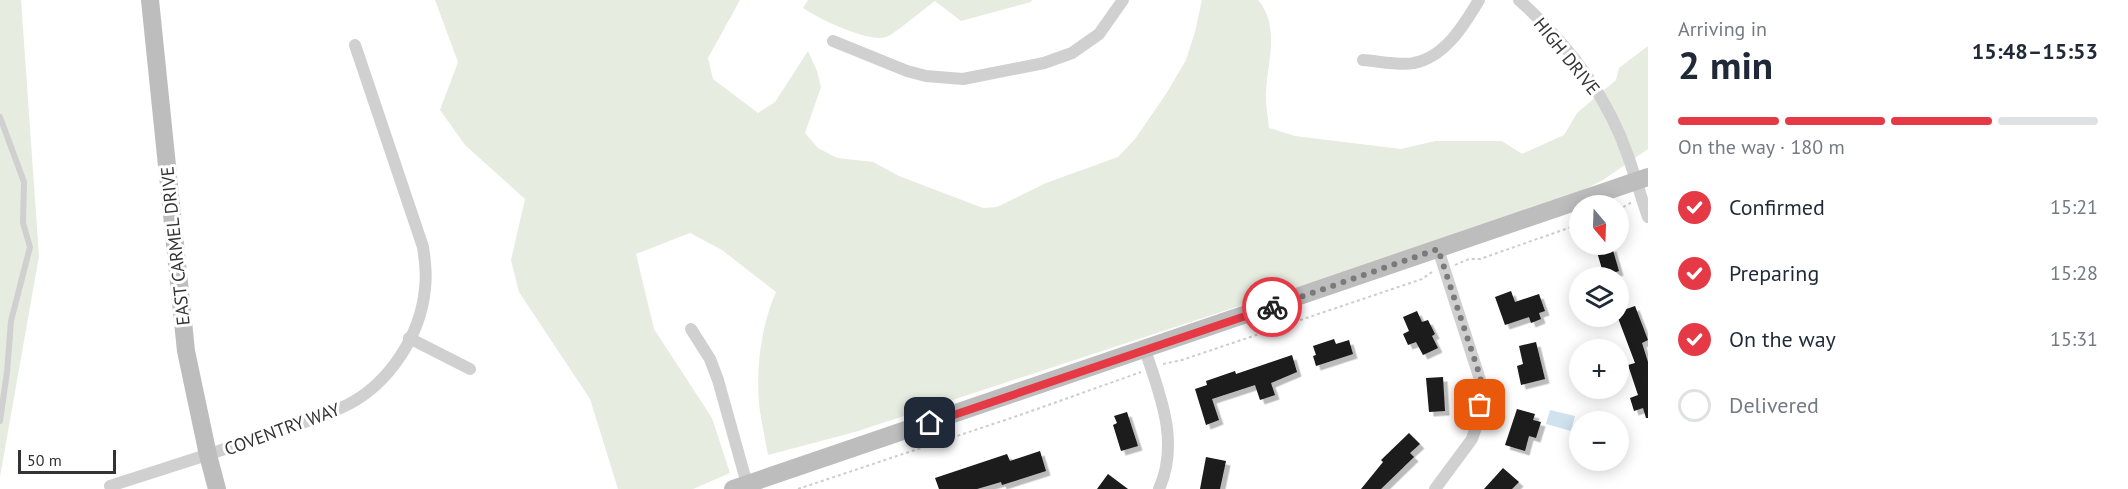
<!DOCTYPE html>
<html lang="en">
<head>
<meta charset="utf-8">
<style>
	body { margin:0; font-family:"PT Sans",sans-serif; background:#f6f6f7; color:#1f2937; height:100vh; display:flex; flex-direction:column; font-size:22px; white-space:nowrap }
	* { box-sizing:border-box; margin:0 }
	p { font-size:20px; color:#747a83 }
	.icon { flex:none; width:33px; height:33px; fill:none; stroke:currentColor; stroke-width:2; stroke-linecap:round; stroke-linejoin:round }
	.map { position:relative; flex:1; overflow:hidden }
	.panel { display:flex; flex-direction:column; background:#fff; width:480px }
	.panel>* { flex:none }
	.needle { width:39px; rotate:161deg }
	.fabs { position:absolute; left:1569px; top:195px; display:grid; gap:12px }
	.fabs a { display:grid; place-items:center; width:60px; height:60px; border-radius:50%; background:#fff; box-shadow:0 3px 15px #0003; font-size:30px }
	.scale { position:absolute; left:18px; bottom:15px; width:98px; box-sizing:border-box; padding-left:6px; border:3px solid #333; border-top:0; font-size:16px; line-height:21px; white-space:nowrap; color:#333; -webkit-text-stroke:4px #fff; paint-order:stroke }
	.pin { position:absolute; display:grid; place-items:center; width:51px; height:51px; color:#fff; margin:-26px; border-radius:12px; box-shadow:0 3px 9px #0006 }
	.courier { position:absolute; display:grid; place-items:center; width:60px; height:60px; margin:-30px; border:4px solid #e63946; border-radius:50%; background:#fff; color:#222; box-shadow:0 2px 8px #0007 }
	.head em { font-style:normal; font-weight:800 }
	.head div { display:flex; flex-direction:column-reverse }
	.head { display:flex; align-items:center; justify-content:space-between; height:102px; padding:0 30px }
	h1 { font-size:39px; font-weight:800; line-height:45px }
	.bar { display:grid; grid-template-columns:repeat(4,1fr); gap:9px 6px; align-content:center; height:72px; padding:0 30px }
	.bar i { height:8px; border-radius:4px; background:#e0e1e3 }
	.bar .selected { background:#e63946 }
	.bar p { grid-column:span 4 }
	ol { padding:0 30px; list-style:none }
	li { display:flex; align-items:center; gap:18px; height:66px }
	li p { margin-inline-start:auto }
	li .icon { padding:6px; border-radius:50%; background:#e63946; color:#fff; stroke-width:4 }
	li:last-child { color:#747a83 }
	li i { width:33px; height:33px; border:3px solid #e0e1e3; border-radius:50% }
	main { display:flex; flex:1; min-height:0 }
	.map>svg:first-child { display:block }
</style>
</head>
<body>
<main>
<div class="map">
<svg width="1648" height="489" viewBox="0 0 1648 489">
	<defs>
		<filter id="shadow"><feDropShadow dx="4.5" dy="4.5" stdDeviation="0" flood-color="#0004"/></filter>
	</defs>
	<rect width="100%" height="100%" fill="#fff"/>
	<g fill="#e6ecdf">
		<polygon points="0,0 21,0 39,256 0,477"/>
		<path d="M435,0H740L708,58L713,79L758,113L775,102L808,51L817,71L821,87L805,133L818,148L837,158L873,162L899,176L983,208L997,207L1046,183L1118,157L1135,139L1166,94L1186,60L1195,32L1202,0H1258C1280,26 1268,60 1266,91C1265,103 1268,116 1269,128L1295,136L1401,149L1435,141H1502L1522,154L1564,135L1577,113L1616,80L1619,68L1648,46V149L1603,180L1566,199L855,432L768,455C765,438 761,421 759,404C756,367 761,326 776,292L722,250L690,233L636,254L654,329L712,418L730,473L693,489H618L590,399L519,292L511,260L525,199L465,145L440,110L458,62Z"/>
		<path d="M808,0H1032L1031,2L961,21L935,1C925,8 895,34 886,37C869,43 817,18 803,8Z"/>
	</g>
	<polygon fill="#cfe2ee" points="1550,410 1575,416 1571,431 1546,424"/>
	<g fill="#1a1a1a" filter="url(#shadow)">
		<polygon points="1612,247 1619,271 1604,276 1597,252"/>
		<polygon points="1511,291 1515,302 1539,294 1545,311 1539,313 1541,319 1531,323 1529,317 1505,325 1495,297"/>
		<polygon points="1635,306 1648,340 1642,343 1648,362 1648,418 1646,418 1643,408 1634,411 1630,398 1638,395 1628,365 1635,363 1618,318 1618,312"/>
		<polygon points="1417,311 1422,322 1428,320 1435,334 1432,336 1438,348 1423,355 1416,342 1408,345 1403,334 1409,331 1403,317"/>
		<polygon points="1334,339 1336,344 1349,340 1353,354 1316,366 1313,356 1316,355 1313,346"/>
		<polygon points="1536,342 1545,379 1521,385 1517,366 1523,364 1519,346"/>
		<polygon points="1292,355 1297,372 1271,383 1275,395 1260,400 1255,385 1212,399 1219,420 1206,425 1195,389 1207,385 1206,381 1235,371 1236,374"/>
		<polygon points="1443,377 1445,411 1429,412 1426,378"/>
		<polygon points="1517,409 1535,414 1533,420 1541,422 1536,438 1529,436 1525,451 1505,445"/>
		<polygon points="1127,412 1138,446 1121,451 1113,425 1117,423 1114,416"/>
		<polygon points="1409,433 1420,444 1410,453 1414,457 1381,489 1361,489 1383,462 1381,460"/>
		<polygon points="1040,451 1046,471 1002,485 1001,482 977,489 939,489 935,478 1007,454 1010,461"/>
		<polygon points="1206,457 1226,461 1220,489 1200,489"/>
		<polygon points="1503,468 1519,482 1512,489 1484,489"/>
		<polygon points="1108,474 1128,489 1097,489"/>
	</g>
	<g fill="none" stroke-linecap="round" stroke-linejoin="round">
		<g stroke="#cdcdcd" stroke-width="2" stroke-dasharray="3 3" stroke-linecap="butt">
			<polyline points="1618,210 1632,202"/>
			<polyline points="1455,265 1469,259 1480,259 1580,224"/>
			<polyline points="1163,364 1182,360 1422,279 1432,272"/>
			<polyline points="798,489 1023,414 1141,372"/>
		</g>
		<polyline stroke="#d0d0d0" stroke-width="6" points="0,117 24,182 23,223 30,247 11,321 7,372 0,421"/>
		<g stroke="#d0d0d0" stroke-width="12">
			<path d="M1519,0C1567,43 1607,95 1628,156C1635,176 1641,197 1648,217"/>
			<polyline points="833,41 907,71 926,76 963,79 1044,63 1072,53 1099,34 1123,0"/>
			<path d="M1363,60C1378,61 1401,66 1414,63C1445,57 1464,25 1479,0"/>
			<polyline points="691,329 710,359 718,380 747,484"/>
			<polyline points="409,338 470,369"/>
			<path d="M1145,350C1160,395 1180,442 1159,489"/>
			<path d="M110,486C159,470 209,455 257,438C287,428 319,419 347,405C389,384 421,335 425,288C427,274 425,260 423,247L355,45"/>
			<polyline points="1435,489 1472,439 1478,421 1483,389 1438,249"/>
		</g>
		<g stroke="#bdbdbd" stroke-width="18">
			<polyline points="150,0 186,351 208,455 217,489"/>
			<polyline points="733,489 1648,177"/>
		</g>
	</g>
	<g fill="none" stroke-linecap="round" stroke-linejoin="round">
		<polyline stroke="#7a7a7a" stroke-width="6" stroke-dasharray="0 10.8" points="1272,307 1438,249 1479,373 1483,389 1480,405"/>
		<polyline stroke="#e63946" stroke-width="8" points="930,423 1272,307"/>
	</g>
	<g text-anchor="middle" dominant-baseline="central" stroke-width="6" stroke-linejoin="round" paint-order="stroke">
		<g font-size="18" fill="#333" stroke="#fff">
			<text transform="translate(1567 56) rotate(51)">HIGH DRIVE</text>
			<text transform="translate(175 246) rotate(-96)">EAST CARMEL DRIVE</text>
			<text transform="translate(282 429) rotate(-20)">COVENTRY WAY</text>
		</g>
	</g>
</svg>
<div class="fabs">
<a><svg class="needle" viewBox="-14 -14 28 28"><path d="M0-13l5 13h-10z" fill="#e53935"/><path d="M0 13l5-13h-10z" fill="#747a83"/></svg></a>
<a><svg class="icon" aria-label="layers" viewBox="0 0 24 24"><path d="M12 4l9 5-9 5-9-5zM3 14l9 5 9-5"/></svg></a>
<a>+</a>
<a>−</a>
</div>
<div class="scale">50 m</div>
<div class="pin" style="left:1480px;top:405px;background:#ea580c"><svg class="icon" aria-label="bag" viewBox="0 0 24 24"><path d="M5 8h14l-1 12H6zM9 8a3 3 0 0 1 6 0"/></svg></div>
<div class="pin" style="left:930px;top:423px;background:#1f2937"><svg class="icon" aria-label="home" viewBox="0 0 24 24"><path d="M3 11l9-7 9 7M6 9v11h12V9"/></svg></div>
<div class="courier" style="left:1272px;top:307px"><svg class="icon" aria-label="bike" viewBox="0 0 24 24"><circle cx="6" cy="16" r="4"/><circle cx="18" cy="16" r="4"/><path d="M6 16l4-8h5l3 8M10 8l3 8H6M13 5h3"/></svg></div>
</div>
<section class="panel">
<div class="head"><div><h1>2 min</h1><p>Arriving in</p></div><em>15:48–15:53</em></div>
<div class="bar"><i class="selected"></i><i class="selected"></i><i class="selected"></i><i></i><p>On the way · 180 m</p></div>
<ol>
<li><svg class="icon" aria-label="check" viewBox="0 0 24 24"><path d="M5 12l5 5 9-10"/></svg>Confirmed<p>15:21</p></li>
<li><svg class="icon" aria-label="check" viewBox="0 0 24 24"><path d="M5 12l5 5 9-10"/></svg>Preparing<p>15:28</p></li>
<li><svg class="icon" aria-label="check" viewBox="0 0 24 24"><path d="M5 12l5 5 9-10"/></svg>On the way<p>15:31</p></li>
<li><i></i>Delivered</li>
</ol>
</section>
</main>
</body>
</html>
